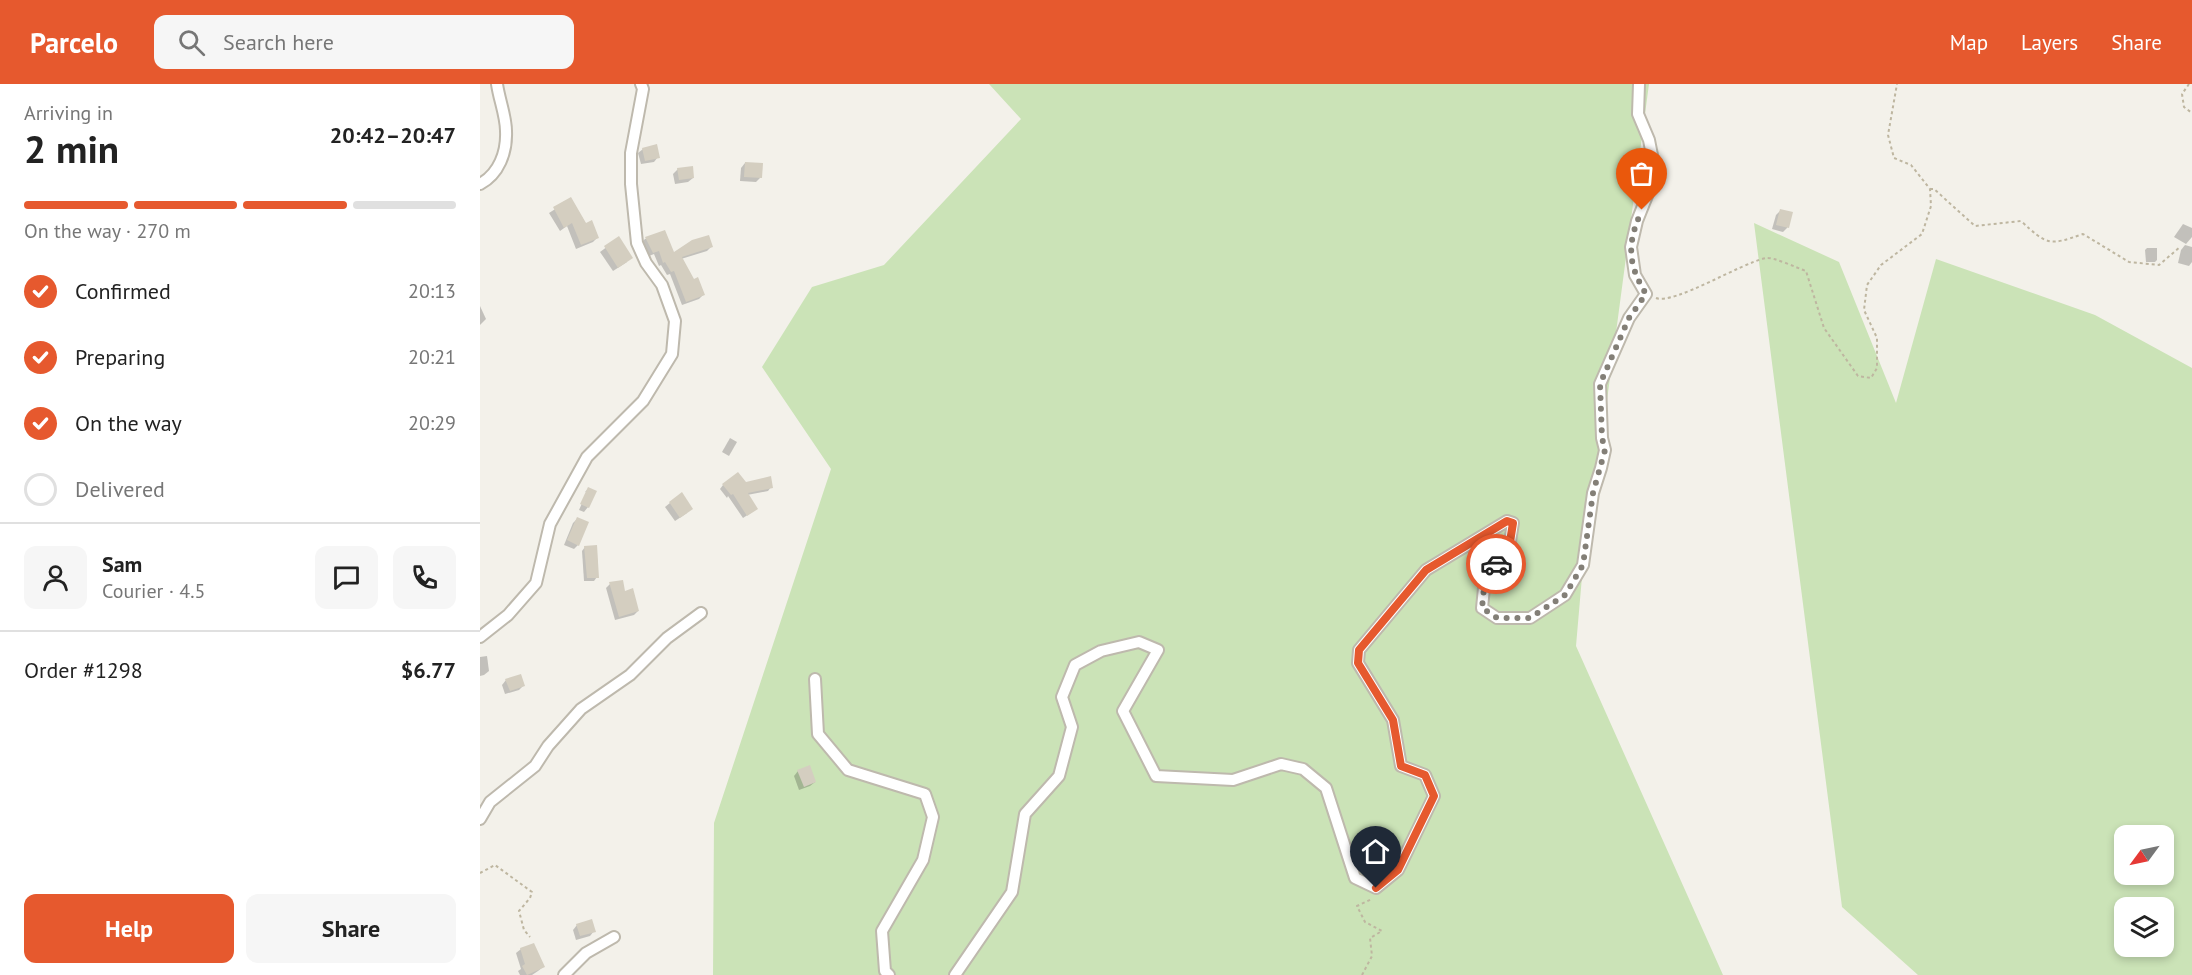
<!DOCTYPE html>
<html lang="en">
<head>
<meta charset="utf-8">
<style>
	body { margin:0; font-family:"PT Sans",sans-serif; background:#f6f6f6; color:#222; height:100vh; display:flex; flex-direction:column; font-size:22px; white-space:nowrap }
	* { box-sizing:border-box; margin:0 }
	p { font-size:20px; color:#767676 }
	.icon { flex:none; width:33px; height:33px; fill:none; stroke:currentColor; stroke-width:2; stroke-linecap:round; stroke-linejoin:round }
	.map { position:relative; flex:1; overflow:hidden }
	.panel { display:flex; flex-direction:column; background:#fff; width:480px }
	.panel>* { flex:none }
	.needle { width:39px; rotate:237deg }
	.fabs { position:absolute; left:1634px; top:741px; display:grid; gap:12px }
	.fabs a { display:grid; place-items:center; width:60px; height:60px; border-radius:12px; background:#fff; box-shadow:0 3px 9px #0003; font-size:30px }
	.pin { position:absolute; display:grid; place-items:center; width:51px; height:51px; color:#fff; margin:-62px -26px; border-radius:50% 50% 50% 0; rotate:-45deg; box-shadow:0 0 6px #0007 }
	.pin .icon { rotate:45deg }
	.courier { position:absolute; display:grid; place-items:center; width:60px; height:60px; margin:-30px; border:4px solid #e6592e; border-radius:50%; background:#fff; color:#222; box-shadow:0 2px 8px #0007 }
	.headline em { font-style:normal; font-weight:700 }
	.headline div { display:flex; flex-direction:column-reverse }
	.headline { display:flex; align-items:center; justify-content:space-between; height:102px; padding:0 24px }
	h1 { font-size:39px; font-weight:700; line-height:45px }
	.bar { display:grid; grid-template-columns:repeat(4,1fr); gap:9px 6px; align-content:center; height:72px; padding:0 24px }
	.bar i { height:8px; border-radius:4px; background:#e0e0e0 }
	.bar .active { background:#e6592e }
	.bar p { grid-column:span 4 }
	.line { display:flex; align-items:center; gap:15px; padding:0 24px; border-top:2px solid #e0e0e0 }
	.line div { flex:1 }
	.round { display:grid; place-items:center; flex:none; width:63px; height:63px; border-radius:12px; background:#f6f6f6 }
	ol { padding:0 24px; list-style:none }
	li { display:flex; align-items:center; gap:18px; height:66px }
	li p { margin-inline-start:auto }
	li .icon { padding:6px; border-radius:50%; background:#e6592e; color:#fff; stroke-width:4 }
	li:last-child { color:#767676 }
	li i { width:33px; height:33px; border:3px solid #e0e0e0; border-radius:50% }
	.action { display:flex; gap:12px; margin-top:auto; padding:12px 24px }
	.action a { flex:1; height:69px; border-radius:12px; background:#e6592e; color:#fff; font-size:24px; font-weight:700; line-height:69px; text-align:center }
	.action a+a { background:#f6f6f6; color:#222 }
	header { display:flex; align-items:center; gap:36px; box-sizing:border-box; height:84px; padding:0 30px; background:#e6592e; color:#fff }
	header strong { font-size:28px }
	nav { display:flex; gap:33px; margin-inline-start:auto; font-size:21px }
	.search { width:420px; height:54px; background:#f6f6f6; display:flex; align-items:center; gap:15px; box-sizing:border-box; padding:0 21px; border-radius:12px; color:#767676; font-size:22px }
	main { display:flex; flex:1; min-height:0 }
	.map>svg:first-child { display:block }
</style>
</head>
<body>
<header>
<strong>Parcelo</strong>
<div class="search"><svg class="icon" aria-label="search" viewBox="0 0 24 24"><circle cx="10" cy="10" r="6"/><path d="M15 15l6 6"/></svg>Search here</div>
<nav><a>Map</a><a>Layers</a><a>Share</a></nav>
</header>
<main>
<section class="panel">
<div class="headline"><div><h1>2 min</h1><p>Arriving in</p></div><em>20:42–20:47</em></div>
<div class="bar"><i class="active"></i><i class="active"></i><i class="active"></i><i></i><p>On the way · 270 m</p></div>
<ol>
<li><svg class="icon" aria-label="check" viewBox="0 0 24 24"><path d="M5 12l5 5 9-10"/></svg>Confirmed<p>20:13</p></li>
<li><svg class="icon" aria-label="check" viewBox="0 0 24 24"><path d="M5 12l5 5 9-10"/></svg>Preparing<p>20:21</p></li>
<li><svg class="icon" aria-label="check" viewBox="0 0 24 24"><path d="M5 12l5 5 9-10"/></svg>On the way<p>20:29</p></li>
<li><i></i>Delivered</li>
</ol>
<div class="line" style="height:108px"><a class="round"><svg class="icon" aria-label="person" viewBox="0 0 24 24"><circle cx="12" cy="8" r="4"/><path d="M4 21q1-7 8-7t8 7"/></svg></a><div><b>Sam</b><p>Courier · 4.5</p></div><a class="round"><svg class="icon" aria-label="chat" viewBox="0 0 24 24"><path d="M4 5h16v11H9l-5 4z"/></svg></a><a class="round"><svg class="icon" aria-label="phone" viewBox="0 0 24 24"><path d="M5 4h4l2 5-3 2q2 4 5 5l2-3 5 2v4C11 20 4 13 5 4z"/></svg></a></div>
<div class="line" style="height:78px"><div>Order #1298</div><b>$6.77</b></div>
<div class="action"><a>Help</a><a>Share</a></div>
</section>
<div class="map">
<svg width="1712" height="891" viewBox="0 0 1712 891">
	<rect width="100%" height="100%" fill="#f3f1ea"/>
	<g fill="#cbe3b7" fill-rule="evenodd">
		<polygon points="509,0 1169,0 1122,354 1103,481 1096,562 1243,891 233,891 234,739 351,385 282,283 332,203 404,181 541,35"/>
		<path d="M1274,139L1359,178L1416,319L1456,175L1615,231L1712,284V891H1438L1362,823ZM1644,752H1683V790H1644ZM1644,824H1683V862H1644Z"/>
	</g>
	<g fill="#0003">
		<polygon points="163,65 178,73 174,78 161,80 158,69"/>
		<polygon points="265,79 281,93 276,98 260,97 261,84"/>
		<polygon points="198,85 213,94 208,98 195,100 193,90"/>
		<polygon points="91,115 106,140 117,154 113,158 96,165 87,142 80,147 69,129"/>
		<polygon points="1301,126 1312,129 1307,144 1303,148 1292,145 1296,131"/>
		<polygon points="1703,140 1712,144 1712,153 1706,160 1694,153"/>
		<polygon points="184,148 193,171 231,163 227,167 201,175 223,211 219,215 202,221 190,190 187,191 181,181 179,182 174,170 169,172 162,158 165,155"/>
		<polygon points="139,154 147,178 133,187 120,168"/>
		<polygon points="1705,161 1712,163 1712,178 1709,182 1698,179 1701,166"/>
		<polygon points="1667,164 1677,164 1677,176 1675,178 1666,178 1665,166"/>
		<polygon points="0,222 6,235 0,241"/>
		<polygon points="250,354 257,358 249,372 242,368"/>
		<polygon points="265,400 291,403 288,407 267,411 272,428 263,434 248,412 247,414 240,405 243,401"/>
		<polygon points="108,405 108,423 104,428 99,426 107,408 105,408"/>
		<polygon points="201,410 207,429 195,437 185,423"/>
		<polygon points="97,435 98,461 94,465 84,461 93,439"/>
		<polygon points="105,463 117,493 114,497 104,497 102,467"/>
		<polygon points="130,500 158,527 154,531 135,536 126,504"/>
		<polygon points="7,572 9,587 4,591 0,592 0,573"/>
		<polygon points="26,596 44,601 39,606 25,610 22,601"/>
		<polygon points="318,687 335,698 330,702 319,706 314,692"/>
		<polygon points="97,841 114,847 110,852 96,856 93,846"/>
		<polygon points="41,865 63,883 58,887 52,891 40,891 38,887 41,885 36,869"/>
	</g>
	<g fill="#d4cec0">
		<polygon points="177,60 180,74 165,77 162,64"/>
		<polygon points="265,78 283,79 282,94 264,93"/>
		<polygon points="213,82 214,94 199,96 197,84"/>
		<polygon points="91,113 106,139 112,136 119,154 101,161 92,139 84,144 73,123"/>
		<polygon points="1300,125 1313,128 1309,144 1296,141"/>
		<polygon points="185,146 194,168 212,156 229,151 233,163 202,173 214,195 218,193 225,211 206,218 194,187 191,188 185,178 183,179 179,167 173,169 165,153"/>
		<polygon points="139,152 153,174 138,184 124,162"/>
		<polygon points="258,388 266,398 291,392 293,404 268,409 278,425 267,432 253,410 251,411 242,400"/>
		<polygon points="108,403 117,407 109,424 100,420"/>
		<polygon points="202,408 213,425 200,434 189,418"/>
		<polygon points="97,433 109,438 99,462 87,456"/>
		<polygon points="117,461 119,494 107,494 104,462"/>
		<polygon points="143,496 145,507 153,504 159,527 139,533 129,498"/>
		<polygon points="41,590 45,602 30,607 25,595"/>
		<polygon points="330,681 336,698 324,703 317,686"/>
		<polygon points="112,835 116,848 100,852 96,840"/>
		<polygon points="54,859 65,883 47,891 42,882 45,880 40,864"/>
	</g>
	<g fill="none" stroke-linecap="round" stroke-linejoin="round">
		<g stroke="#beb9ad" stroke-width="14">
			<g id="street">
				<path d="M0,100C19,90 27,68 26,47C26,32 19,15 17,0"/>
				<polyline points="0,553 28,531 56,499 70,440 107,373 163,317 192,270 195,237 182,201 166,179 157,159 151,100 151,69 163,5 161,0"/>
				<polyline points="335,595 338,650 368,686 445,710 453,733 443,776 402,847 405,887 409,891"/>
				<polyline points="0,735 10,718 55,682 68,662 101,625 150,591 187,554 221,529"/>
				<polyline points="84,891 106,869 134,853"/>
				<polyline points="475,891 532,808 545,730 579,692 592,643 582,613 595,581 621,567 659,558 678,566 643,627 676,692 753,696 801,680 823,685 846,704 875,794 896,804 918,786 954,712 945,691 921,682 913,636 878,579 879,566 946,486 1027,437 1033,439 1029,464 1005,494 1002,524 1017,534 1050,534 1085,511 1103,481 1113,409 1121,384 1125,366 1122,354 1120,300 1149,234 1166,210 1155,191 1151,163 1157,137 1173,97 1175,86 1169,56 1158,30 1159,0"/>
			</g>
		</g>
		<g stroke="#beb6a0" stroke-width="2" stroke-dasharray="3 3" stroke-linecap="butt">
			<polyline points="1709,0 1702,10 1704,23 1712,29"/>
			<path d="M1450,105H1454L1495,142L1541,137C1567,161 1569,162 1603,150L1649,178L1679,181L1700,163"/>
			<path d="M1176,214C1194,221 1261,179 1286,174C1294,173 1317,184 1326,187L1344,244L1378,292L1391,294L1397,284V254L1384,226L1387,201L1401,181L1442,150L1451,122L1450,105L1431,81L1414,74L1408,51L1417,0"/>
			<polyline points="0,789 15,781 52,808 50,814 39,827 44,846 50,853"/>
			<polyline points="882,891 892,872 890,854 902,847 885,838 877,822 892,815"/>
		</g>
		<use href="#street" stroke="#fff" stroke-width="10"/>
	</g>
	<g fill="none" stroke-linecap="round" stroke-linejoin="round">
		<path stroke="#837f77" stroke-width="6" stroke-dasharray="0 10.8" d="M1016,480L1005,494L1002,524L1017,534H1050L1085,511L1103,481L1113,409L1125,366L1122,354L1120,300L1149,234L1166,210C1147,179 1147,159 1162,126"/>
		<polyline stroke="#e6592e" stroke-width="8" points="896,804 918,786 954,712 945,691 921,682 913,636 878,579 879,566 946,486 1027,437 1033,439 1029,464 1016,480"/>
	</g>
</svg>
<div class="fabs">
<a><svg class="needle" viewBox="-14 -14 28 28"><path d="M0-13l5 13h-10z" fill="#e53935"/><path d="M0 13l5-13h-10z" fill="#767676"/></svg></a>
<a><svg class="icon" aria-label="layers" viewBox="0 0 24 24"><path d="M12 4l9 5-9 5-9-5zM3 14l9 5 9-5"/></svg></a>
</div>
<div class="pin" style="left:1162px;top:126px;background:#ea580c"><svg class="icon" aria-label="bag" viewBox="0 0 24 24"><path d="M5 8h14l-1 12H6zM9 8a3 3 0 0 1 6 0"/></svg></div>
<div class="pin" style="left:896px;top:804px;background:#1f2937"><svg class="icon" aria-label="home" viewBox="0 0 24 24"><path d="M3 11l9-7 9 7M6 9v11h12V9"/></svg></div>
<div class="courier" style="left:1016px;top:480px"><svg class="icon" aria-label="car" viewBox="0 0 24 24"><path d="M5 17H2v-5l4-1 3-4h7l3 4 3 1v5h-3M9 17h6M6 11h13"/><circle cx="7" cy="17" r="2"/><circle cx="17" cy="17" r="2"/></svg></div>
</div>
</main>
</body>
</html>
